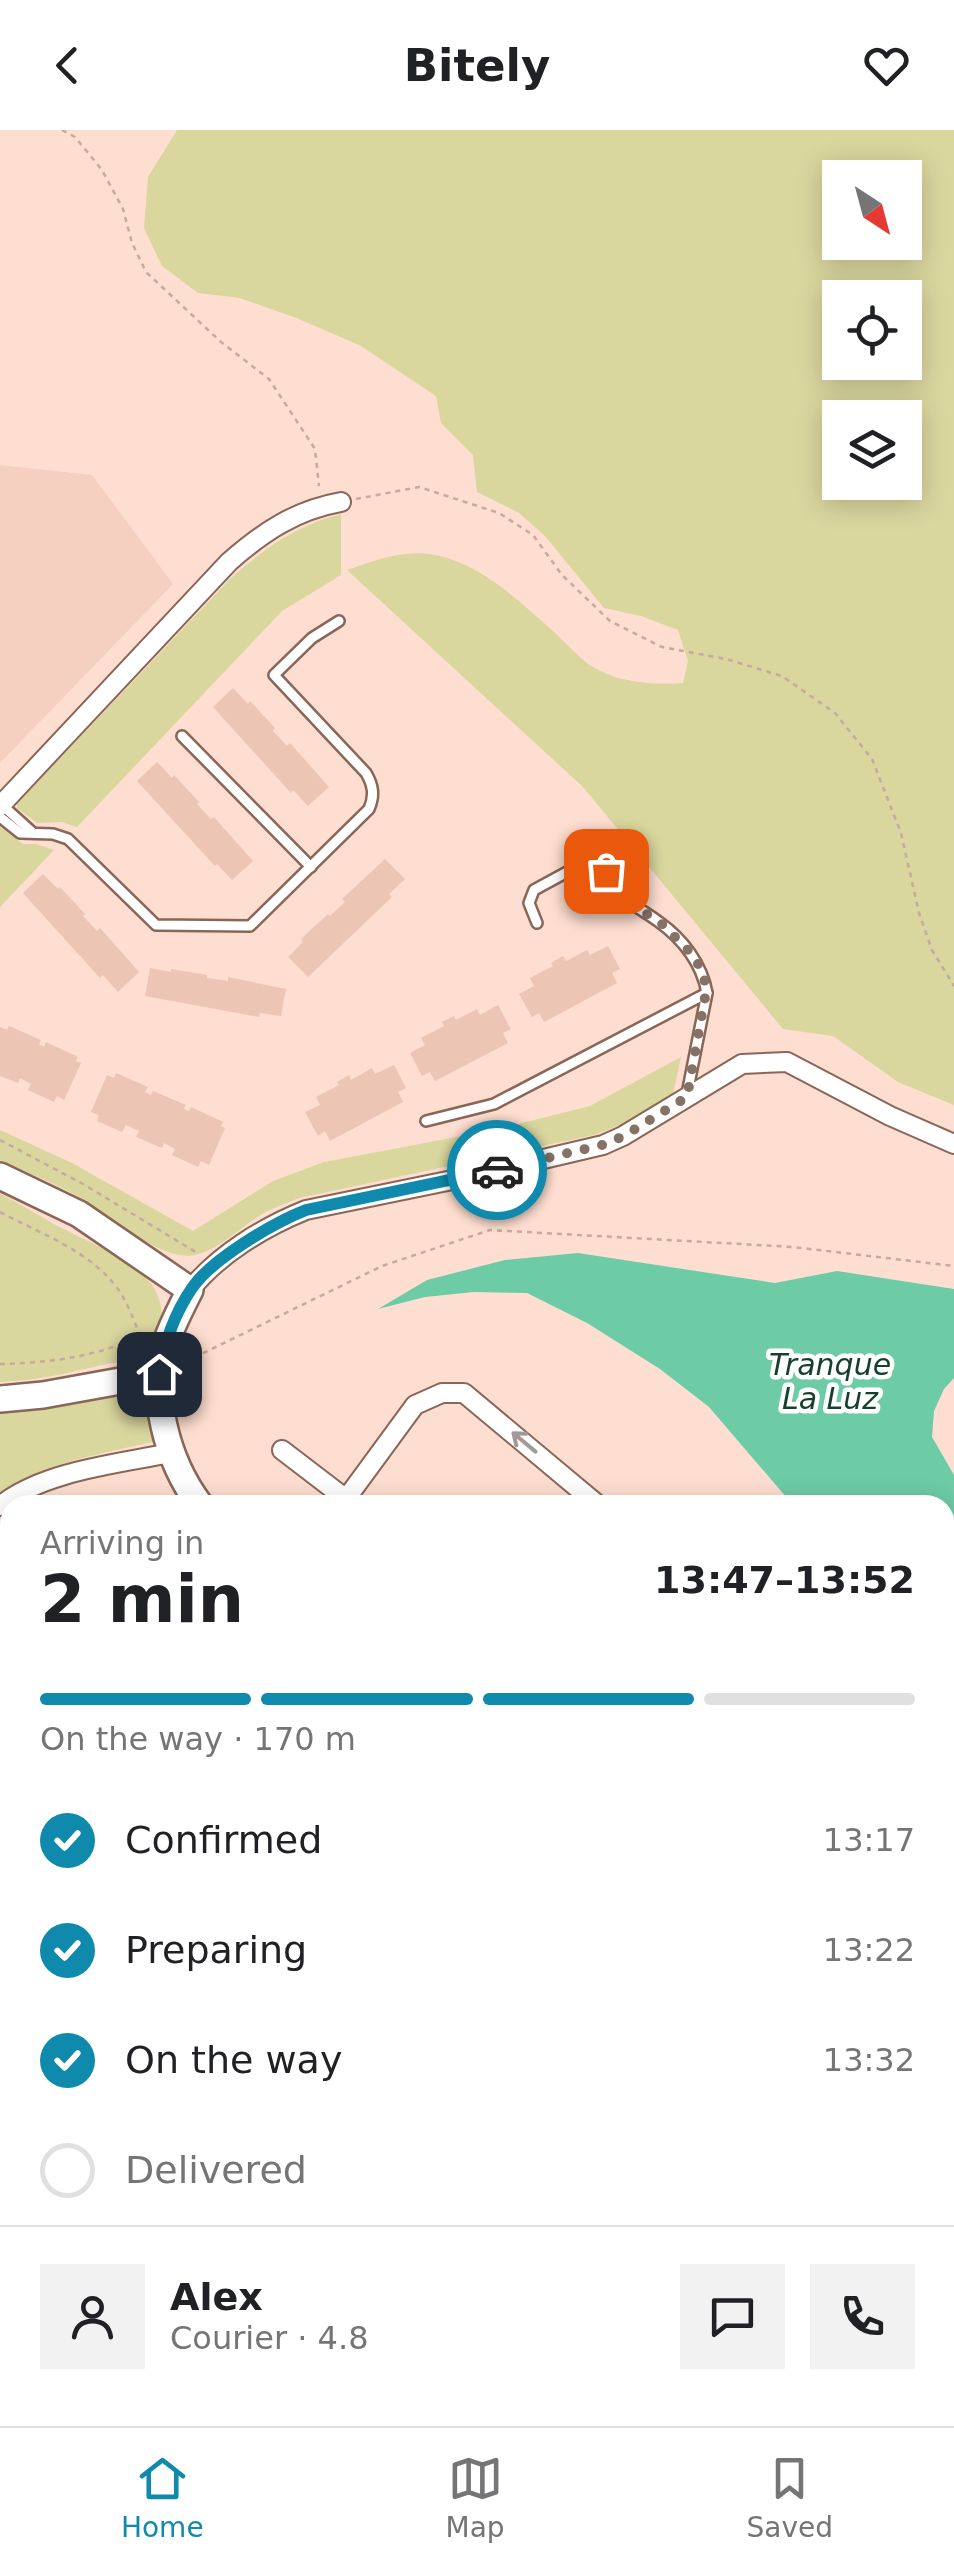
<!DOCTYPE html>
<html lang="en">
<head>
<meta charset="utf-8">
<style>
	body { margin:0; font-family:"DejaVu Sans",sans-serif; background:#f2f2f2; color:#202124; height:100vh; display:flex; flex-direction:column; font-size:38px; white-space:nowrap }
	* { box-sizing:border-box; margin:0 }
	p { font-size:32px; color:#757577 }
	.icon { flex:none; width:55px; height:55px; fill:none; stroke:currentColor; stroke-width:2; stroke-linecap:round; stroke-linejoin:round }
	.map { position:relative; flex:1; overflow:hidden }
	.details { position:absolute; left:0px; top:1365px; width:955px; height:932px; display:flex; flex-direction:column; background:#fff; border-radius:30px 30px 0 0; box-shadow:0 5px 25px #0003 }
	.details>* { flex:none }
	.needle { width:65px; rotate:144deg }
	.controls { position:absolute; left:822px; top:30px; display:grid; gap:20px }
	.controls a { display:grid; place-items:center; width:100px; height:100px; border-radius:0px; background:#fff; box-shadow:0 5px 25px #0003; font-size:50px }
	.pin { position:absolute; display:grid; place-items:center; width:85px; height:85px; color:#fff; margin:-42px; border-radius:20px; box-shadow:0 5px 15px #0006 }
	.courier { position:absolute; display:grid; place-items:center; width:100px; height:100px; margin:-50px; border:8px solid #0f89ac; border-radius:50%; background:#fff; color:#222; box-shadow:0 2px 12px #0007 }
	.summary em { font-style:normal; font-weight:700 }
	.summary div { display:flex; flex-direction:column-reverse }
	.summary { display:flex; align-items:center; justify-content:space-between; height:170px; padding:0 40px }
	h1 { font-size:65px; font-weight:700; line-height:75px }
	.bar { display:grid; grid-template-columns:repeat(4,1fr); gap:15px 10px; align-content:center; height:120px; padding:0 40px }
	.bar i { height:12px; border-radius:8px; background:#e0e0e0 }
	.bar .on { background:#0f89ac }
	.bar p { grid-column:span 4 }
	.line { display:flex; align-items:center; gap:25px; padding:0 40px; border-top:2px solid #e0e0e0 }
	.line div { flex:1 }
	.round { display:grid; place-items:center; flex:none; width:105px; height:105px; border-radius:0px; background:#f2f2f2 }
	ol { padding:0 40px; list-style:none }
	li { display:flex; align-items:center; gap:30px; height:110px }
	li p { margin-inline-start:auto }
	li .icon { padding:10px; border-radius:50%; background:#0f89ac; color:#fff; stroke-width:4 }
	li:last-child { color:#757577 }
	li i { width:55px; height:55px; border:5px solid #e0e0e0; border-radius:50% }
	header { display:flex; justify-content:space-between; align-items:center; height:130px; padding:0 40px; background:#fff; font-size:45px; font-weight:700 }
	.tabs { display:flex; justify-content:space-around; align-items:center; height:140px; border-top:2px solid #e0e0e0; background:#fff; font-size:28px; color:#757577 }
	.tabs a { display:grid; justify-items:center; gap:5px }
	.tabs .on { color:#0f89ac }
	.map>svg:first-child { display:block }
</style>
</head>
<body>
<header><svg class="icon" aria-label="back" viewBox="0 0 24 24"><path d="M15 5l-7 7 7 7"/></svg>Bitely<svg class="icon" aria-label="heart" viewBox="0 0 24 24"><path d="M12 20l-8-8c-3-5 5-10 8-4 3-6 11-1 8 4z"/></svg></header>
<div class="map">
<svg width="954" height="2296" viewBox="0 0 954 2296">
	<rect width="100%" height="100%" fill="#feded0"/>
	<polygon fill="#f5d0c0" points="0,335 92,345 173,454 0,633"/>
	<g fill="#d9d69e" fill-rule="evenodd">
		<path d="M177,0H954V975L898,952L833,906L783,899L583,657L347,440C372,431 403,420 430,424C479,432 517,469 553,501C563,510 583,532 593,537C620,553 652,555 683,553L688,531L678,500L641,486L604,478L545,406L519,383L477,362L473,325L441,293L436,266L361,216L299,189L240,168L198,163L162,136L144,98L148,47ZM840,48H905V112H840ZM840,168H905V232H840ZM840,288H905V352H840Z"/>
		<path d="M341,384V445L282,481L77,697L62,692L37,693L17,678V674L231,448C265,418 297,395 341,384Z"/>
		<polygon points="0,697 23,714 36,714 54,720 0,777"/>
		<path d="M681,927L673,964L625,993L594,1005L299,1068C288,1073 275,1077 264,1083C243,1095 222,1117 199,1124C163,1136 107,1082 77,1066C52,1052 26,1042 0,1030V1000L72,1033L193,1101L273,1051L324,1032L494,1000L590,976Z"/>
		<path d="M0,1064C24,1075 44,1090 68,1101C96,1116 132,1129 152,1155C166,1173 166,1211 144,1224C134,1231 119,1232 107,1234C72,1242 36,1251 0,1252Z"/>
		<path d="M149,1255L156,1311C103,1324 43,1331 0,1366V1284Z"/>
		<polygon points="954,2137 954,2296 934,2296 932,2288 945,2288 945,2145"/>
	</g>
	<g fill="#6dcca5">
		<polygon points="578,1123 775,1153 837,1141 954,1159 954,1248 944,1259 934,1281 932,1307 954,1345 954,1563 945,1551 945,1375 793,1375 709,1277 660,1239 587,1193 527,1163 474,1162 425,1167 378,1179 427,1150 505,1130"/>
		<polygon points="954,1641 954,1743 945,1739 945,1644"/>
	</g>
	<g fill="#ecc5b4">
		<polygon points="233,558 248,574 250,571 275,598 273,601 287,616 290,613 329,657 308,676 293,660 291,663 213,577"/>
		<polygon points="157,632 172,648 174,645 199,672 197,674 211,689 214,687 253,731 232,750 217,734 215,736 137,651"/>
		<polygon points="385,729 405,749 389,764 392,767 308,847 288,827 303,812 301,809 328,784 330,786 345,772 342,769"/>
		<polygon points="43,744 58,759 60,757 85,784 83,786 97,801 100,798 139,842 118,862 103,845 100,848 23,763"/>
		<polygon points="608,816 620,839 612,843 617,853 544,892 539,883 532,887 519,864 534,856 530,848 553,836 551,833 563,826 566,831 587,820 590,825"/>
		<polygon points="150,838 171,842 171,839 207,845 207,848 228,851 228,847 286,859 281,886 260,883 259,887 145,866"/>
		<polygon points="498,875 511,899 503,903 508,913 435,951 430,942 422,946 410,923 425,915 421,908 444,896 442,892 454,886 456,890 477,879 480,885"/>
		<polygon points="9,896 41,910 39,914 44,917 46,912 78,927 76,931 81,933 64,970 57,966 54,972 28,960 31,954 20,948 18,953 0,946 0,897 7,900"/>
		<polygon points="394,935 406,958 398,962 403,972 330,1011 325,1001 318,1006 305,982 320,975 316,967 339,955 337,952 349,945 351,950 372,938 375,944"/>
		<polygon points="116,943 148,957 145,962 151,965 153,961 186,975 184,979 189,981 191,977 223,992 221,996 225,998 209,1035 201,1031 198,1037 172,1025 175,1019 164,1013 162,1018 136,1007 139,1001 126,995 122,1002 97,991 99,985 91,982 107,945 114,948"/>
	</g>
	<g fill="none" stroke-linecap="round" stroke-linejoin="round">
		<g stroke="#896657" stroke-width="14">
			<g id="lane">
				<polyline points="182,606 311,737"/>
				<polyline points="1,674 32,702"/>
				<path d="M0,687L20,703L53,704L68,709L156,795L250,796L369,679C375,665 373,655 366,643L274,545L312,508L339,491"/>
				<path d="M588,773L615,758C628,774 643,780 659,792C683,809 702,834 707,863L687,964"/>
				<polyline points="537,793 529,773 534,760 591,729 599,732 615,758"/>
				<polyline points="426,991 494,974 707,863"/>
			</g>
		</g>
		<g stroke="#896657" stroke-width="22">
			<g id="street">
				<path d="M0,676L229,432C263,402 296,380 341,372"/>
				<path d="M190,1160C219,1124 264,1097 306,1080L467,1047L603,1015L623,1006L742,934L787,932L890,986L954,1014"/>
				<polyline points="282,1320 346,1369"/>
				<polyline points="345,1375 346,1369 415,1275 442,1263 464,1263 598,1375"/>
				<path d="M0,1376C43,1341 117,1334 170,1323"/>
				<polyline points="945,1871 954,1879"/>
				<polyline points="222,2288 224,2296"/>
				<polyline points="400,2288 404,2296"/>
				<polyline points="651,2288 668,2296"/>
				<polyline points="916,2288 919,2296"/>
				<polyline points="18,2296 28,2294 35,2296"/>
			</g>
		</g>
		<g stroke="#896657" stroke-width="30">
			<g id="secondary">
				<path d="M0,1046L79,1084L190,1160C182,1176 173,1193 167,1210C148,1263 167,1331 200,1375"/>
				<polyline points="0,1269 43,1265 159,1244"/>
				<polyline points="945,2087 954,2096"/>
			</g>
		</g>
		<g stroke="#c5aa9f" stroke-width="2.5" stroke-dasharray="5 5" stroke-linecap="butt">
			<polyline points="62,0 75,7 102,40 123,79 132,113 146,142 221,212 269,249 315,319 319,356"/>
			<polyline points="356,369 419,357 499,383 533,405 562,445 610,491 662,517 726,529 782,546 835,583 872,629 901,703 919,783 932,820 954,856"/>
			<polyline points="0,1010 83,1054 199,1124"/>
			<path d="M0,1082C41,1104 96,1123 121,1164C131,1179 136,1198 144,1214"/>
			<polyline points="185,1232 382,1136 490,1100 793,1117 954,1136"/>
			<path d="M0,1234C47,1233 97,1227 140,1206"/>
		</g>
		<use href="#lane" stroke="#fff" stroke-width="9"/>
		<use href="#street" stroke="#fff" stroke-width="18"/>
		<use href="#secondary" stroke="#fff" stroke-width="25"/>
	</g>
	<defs><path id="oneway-shaft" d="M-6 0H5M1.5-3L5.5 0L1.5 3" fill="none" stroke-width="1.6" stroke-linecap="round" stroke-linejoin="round" transform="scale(2.5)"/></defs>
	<use stroke="#a29a97" href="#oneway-shaft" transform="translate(524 1312) rotate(-140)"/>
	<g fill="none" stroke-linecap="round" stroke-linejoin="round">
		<polyline stroke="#867167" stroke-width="10" stroke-dasharray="0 18" points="497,1040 602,1015 624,1006 687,967 706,862 704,846 694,826 661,793 626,771 606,741"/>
		<path stroke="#0f89ac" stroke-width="12" d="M159,1244C164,1214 175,1183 192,1158C212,1129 273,1093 306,1080L497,1040"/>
	</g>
	<g text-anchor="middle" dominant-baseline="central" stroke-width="9" stroke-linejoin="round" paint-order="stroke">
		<g font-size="30" font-style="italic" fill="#153f2e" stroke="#fff">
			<text x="830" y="1234">Tranque<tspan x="830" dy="34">La Luz</tspan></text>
		</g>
	</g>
</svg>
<div class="controls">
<a><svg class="needle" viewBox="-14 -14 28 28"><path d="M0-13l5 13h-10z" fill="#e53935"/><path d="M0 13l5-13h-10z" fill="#757577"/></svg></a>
<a><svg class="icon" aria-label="locate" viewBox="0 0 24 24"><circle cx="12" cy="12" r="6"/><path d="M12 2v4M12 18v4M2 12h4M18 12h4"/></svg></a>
<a><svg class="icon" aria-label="layers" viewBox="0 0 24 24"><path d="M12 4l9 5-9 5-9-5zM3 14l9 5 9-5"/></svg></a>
</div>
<div class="pin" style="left:606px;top:741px;background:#ea580c"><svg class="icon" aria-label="bag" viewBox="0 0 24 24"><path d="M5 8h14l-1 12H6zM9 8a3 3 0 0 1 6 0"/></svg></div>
<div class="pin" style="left:159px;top:1244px;background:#1f2937"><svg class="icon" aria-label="home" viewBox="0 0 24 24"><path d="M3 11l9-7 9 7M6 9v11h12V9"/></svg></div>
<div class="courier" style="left:497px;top:1040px"><svg class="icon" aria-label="car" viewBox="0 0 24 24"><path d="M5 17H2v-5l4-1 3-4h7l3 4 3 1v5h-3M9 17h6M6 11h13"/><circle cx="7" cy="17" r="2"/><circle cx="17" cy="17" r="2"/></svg></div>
<section class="details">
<div class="summary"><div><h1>2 min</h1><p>Arriving in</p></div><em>13:47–13:52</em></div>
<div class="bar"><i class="on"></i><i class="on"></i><i class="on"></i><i></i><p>On the way · 170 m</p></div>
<ol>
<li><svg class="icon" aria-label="check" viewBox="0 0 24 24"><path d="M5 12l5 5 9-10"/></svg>Confirmed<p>13:17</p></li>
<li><svg class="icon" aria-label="check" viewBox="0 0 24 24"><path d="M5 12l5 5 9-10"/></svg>Preparing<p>13:22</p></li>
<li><svg class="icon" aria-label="check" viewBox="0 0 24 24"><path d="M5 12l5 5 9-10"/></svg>On the way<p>13:32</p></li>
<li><i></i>Delivered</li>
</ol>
<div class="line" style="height:180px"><a class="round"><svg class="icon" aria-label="person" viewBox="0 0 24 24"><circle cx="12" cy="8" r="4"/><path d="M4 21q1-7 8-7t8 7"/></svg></a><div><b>Alex</b><p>Courier · 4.8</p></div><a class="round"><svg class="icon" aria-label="chat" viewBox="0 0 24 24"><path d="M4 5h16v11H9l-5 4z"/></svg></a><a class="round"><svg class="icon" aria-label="phone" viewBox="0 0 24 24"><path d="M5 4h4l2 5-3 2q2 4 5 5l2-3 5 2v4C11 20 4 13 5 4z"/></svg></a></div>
</section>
</div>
<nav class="tabs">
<a class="on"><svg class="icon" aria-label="home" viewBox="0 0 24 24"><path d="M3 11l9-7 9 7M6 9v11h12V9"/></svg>Home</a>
<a><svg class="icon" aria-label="map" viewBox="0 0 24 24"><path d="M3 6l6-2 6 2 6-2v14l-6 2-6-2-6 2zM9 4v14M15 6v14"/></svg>Map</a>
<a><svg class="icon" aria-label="saved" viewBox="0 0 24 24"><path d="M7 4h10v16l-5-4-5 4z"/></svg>Saved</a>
</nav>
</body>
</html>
